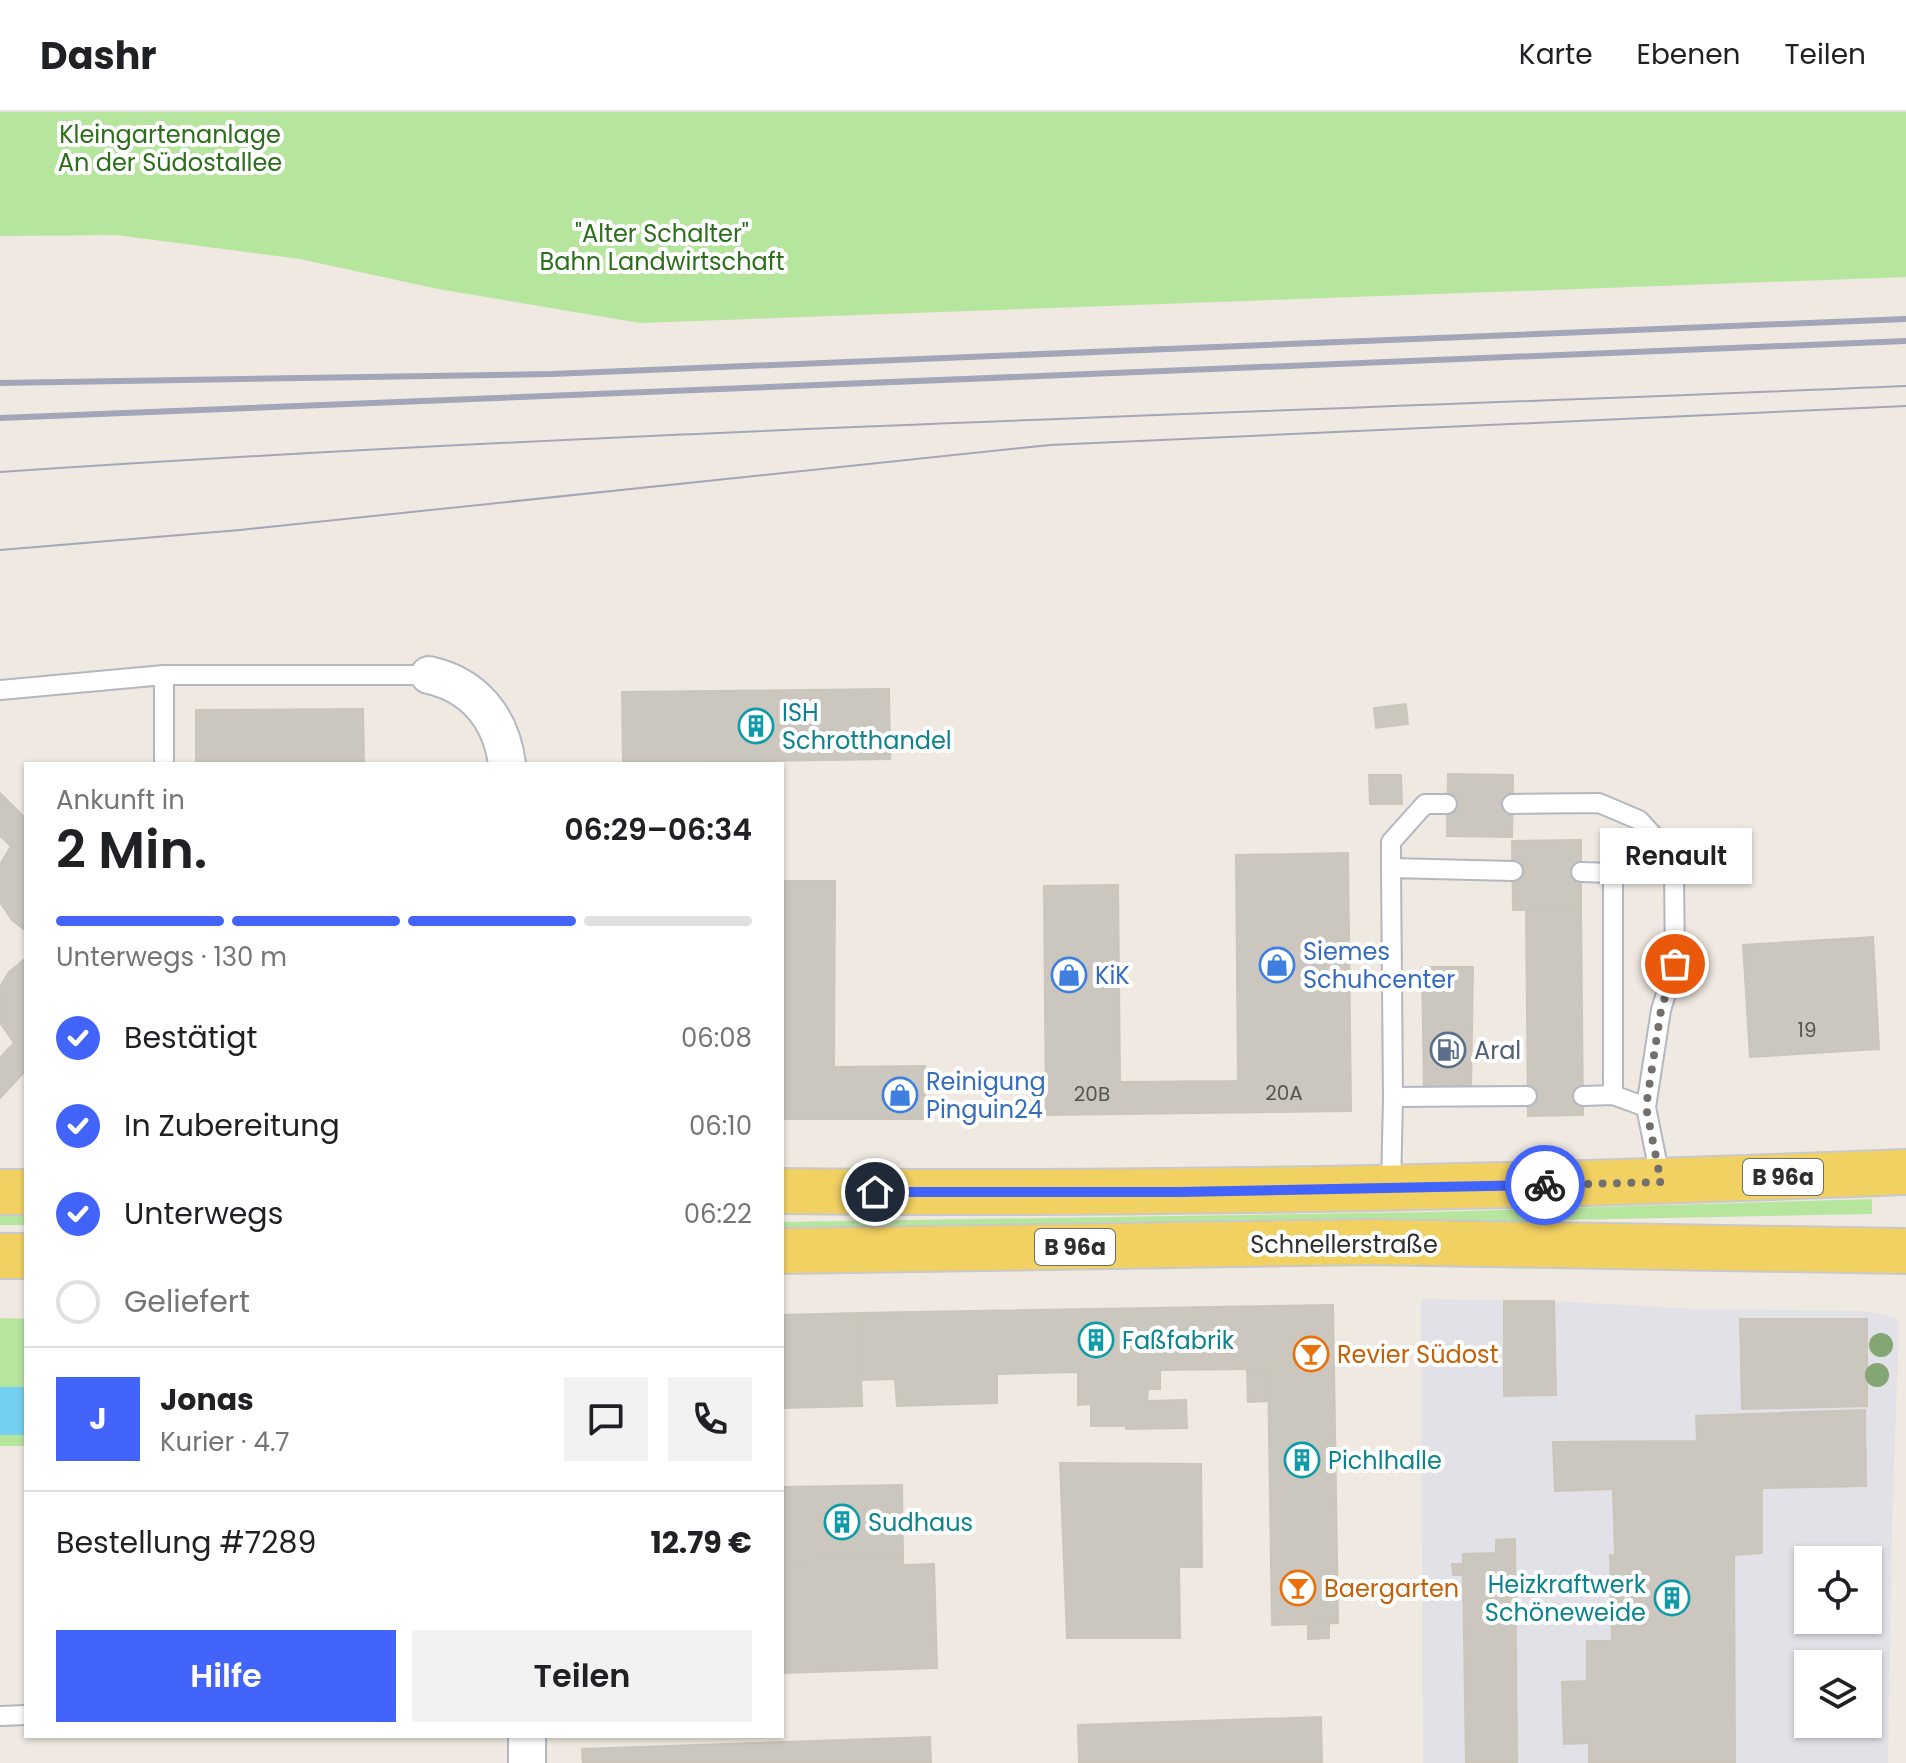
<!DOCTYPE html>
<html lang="de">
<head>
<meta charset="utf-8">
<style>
	body { margin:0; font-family:Poppins,sans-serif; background:#f2f2f2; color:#202124; height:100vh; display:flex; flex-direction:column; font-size:30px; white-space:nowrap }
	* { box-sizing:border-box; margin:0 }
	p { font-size:26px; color:#757577 }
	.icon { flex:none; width:44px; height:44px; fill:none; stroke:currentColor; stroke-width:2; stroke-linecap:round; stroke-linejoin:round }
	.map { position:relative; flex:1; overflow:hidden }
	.side { position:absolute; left:24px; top:650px; width:760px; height:976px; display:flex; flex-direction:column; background:#fff; border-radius:0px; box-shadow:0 2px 6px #0004 }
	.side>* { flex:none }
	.fabs { position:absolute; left:1794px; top:1434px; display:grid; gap:16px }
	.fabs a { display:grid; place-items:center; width:88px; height:88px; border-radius:0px; background:#fff; box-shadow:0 2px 6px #0004; font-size:40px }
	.pin { position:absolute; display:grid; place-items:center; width:68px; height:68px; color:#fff; margin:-34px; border:4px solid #fff; border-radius:50%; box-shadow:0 2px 8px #0007 }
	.courier { position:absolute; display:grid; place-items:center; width:80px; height:80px; margin:-40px; border:6px solid #4264fb; border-radius:50%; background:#fff; color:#222; box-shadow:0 2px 10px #0007 }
	.bubble { position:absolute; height:56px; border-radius:0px; background:#fff; box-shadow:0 2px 6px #0004; font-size:26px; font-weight:600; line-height:56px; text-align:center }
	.head em { font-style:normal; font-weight:600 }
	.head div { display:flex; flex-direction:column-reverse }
	.head { display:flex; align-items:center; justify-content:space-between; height:136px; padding:0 32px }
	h1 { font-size:52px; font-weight:600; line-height:60px }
	.bar { display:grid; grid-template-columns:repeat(4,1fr); gap:12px 8px; align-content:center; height:96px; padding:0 32px }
	.bar i { height:10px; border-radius:6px; background:#e0e0e0 }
	.bar .on { background:#4264fb }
	.bar p { grid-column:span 4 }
	.line { display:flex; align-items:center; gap:20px; padding:0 32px; border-top:2px solid #e0e0e0 }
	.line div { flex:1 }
	.round { display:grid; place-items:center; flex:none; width:84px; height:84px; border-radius:0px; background:#f2f2f2 }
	ol { padding:0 32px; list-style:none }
	li { display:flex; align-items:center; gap:24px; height:88px }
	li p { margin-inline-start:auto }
	li .icon { padding:8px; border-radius:50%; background:#4264fb; color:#fff; stroke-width:4 }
	li:last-child { color:#757577 }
	li i { width:44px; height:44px; border:4px solid #e0e0e0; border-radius:50% }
	.primary-button { display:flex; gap:16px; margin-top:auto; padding:16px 32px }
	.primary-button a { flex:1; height:92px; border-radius:0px; background:#4264fb; color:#fff; font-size:32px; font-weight:600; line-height:92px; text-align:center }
	.primary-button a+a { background:#f2f2f2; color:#202124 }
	header { display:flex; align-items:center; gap:48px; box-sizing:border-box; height:112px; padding:0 40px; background:#fff; border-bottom:2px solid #e0e0e0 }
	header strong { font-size:38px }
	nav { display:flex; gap:44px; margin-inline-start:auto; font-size:28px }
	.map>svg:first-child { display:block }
</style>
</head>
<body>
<header>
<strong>Dashr</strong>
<nav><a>Karte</a><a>Ebenen</a><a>Teilen</a></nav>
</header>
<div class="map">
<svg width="1906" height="1651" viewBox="0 0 1906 1651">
	<rect width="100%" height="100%" fill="#efe9e1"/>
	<path fill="#e3e1e8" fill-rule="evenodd" d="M1421,1187L1554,1189L1694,1197L1866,1199L1895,1206L1899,1212L1892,1412L1888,1651H1423ZM1808,1448H1868V1508H1808ZM1808,1552H1868V1612H1808Z"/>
	<g fill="#b6e59e">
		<polygon points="0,0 1906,0 1906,165 640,211 438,177 300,147 116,123 0,124"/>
		<polygon points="1872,1087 1872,1102 782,1123 782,1110 1430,1100"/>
		<polygon points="26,1097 26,1113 0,1113 0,1098"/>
		<polygon points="0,1206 26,1207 26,1334 0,1334"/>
	</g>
	<rect fill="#75cff0" x="0" y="1275" width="26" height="48"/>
	<g fill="#cbc7bf" stroke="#cbc5ba" stroke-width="2">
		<polygon points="889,577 890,647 623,651 622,580"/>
		<polygon points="1406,592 1408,612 1376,616 1374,596"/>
		<polygon points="363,597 364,652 196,652 196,598"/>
		<polygon points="1448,662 1513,663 1512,725 1447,724"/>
		<polygon points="1369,663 1401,663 1402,692 1370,692"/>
		<polygon points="0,681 26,707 26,819 12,808 0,790 0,753 11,734 0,724"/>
		<polygon points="1581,728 1581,798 1513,798 1512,729"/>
		<polygon points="1348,741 1351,999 1046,1003 1044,774 1118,773 1120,970 1238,969 1236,743"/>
		<polygon points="782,769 835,769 834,955 925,954 925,1007 782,1007"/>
		<polygon points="1526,798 1581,798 1583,1003 1528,1004"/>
		<polygon points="1873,825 1879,937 1750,945 1743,833"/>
		<polygon points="26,846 26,958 0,986 0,946 14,931 1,912 1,873 9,860"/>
		<polygon points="1422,855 1473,855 1471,979 1424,980"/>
		<polygon points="1504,1189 1554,1189 1556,1283 1504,1284"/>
		<polygon points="1333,1193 1334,1256 1160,1258 1160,1277 1148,1277 1147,1289 1186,1288 1187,1316 1126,1317 1126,1314 1091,1314 1091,1292 1078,1293 1078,1260 997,1262 997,1291 897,1294 895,1267 861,1268 859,1201"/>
		<polygon points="859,1201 862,1294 782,1296 782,1203"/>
		<polygon points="1740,1207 1867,1207 1867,1294 1742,1297"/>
		<polygon points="1268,1256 1269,1289 1248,1290 1247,1257"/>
		<polygon points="1268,1256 1334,1256 1338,1511 1272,1513"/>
		<polygon points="1865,1298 1866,1374 1762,1376 1762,1441 1734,1443 1735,1651 1589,1651 1589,1631 1564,1632 1562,1570 1587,1569 1587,1529 1612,1529 1610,1443 1615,1444 1613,1377 1555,1379 1553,1330 1697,1329 1696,1304"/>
		<polygon points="1060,1351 1201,1352 1202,1455 1179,1455 1180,1526 1067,1526"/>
		<polygon points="902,1373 903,1445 782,1449 782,1375"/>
		<polygon points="1515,1427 1517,1651 1466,1651 1463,1463 1453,1463 1452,1452 1463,1452 1463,1442 1496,1441 1496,1428"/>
		<polygon points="903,1445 903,1453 934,1452 937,1556 782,1561 782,1449"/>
		<polygon points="1329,1511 1329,1526 1308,1527 1308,1512"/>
		<polygon points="1321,1605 1322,1651 1079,1651 1078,1613"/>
		<polygon points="930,1625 931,1651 583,1651 582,1637"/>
	</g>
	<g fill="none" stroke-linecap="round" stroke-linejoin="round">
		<g stroke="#b4b7c1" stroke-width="22">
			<g id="service">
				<polyline points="0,578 164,563"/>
				<polyline points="164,652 164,563 429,563"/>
				<polyline points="1512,692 1599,691 1639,708 1663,734 1674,761 1675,852 1661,898 1646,995 1661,1070"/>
				<polyline points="1391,756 1391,730 1425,692 1447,692"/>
				<polyline points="1581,760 1613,761 1613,983"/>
				<polyline points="1583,984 1613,983 1646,995"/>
				<polyline points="1393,985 1527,984"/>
				<polyline points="1391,1077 1393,985 1391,756 1513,759"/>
				<polyline points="0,1604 26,1603"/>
			</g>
		</g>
		<g stroke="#b4b7c1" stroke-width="40">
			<g id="minor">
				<path d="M429,563C474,573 501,606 507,652"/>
				<polyline points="527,1624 527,1651"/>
			</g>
		</g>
		<g stroke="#c9c9c9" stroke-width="48">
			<g id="primary">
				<path d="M782,1079C1157,1083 1531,1075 1906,1060"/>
				<polyline points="0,1080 26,1080"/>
				<polyline points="782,1139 1369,1130 1906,1139"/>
				<polyline points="0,1144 26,1144"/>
			</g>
		</g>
		<use href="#service" stroke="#fff" stroke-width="18"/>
		<use href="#minor" stroke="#fff" stroke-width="36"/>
		<use href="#primary" stroke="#f2d163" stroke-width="44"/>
		<g stroke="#a3a6b8" stroke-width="2">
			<path d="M0,360C635,317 1271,301 1906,274"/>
			<polyline points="0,438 240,418 1050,333 1906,294"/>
		</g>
		<g stroke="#a3a6b8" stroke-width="6">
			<polyline points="0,271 551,262 1906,207"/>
			<polyline points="0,306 1906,229"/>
		</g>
	</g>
	<g fill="#84a574">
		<circle cx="1881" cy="1233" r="12"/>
		<circle cx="1877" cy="1263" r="12"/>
	</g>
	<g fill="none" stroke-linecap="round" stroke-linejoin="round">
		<polyline stroke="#726f6d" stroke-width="8" stroke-dasharray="0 14.4" points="1545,1073 1661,1070 1646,995 1661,898 1675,852"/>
		<polyline stroke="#4264fb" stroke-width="10" points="875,1080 1180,1080 1545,1073"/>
	</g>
	<defs>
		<g id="building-ring" transform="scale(1.8)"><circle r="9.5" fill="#fff" stroke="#0f9aa8" stroke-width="1.5"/><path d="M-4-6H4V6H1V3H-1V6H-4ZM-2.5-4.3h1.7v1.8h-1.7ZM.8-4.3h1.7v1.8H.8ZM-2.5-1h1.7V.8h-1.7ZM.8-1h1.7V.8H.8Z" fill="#0f9aa8"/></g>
		<g id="shop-ring" transform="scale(1.8)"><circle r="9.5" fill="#fff" stroke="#3f7fe0" stroke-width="1.5"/><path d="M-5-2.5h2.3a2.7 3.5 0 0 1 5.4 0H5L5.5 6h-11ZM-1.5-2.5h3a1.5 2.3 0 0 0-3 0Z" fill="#3f7fe0"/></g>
		<g id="fuel-ring" transform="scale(1.8)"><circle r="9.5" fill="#fff" stroke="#5c6f8a" stroke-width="1.5"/><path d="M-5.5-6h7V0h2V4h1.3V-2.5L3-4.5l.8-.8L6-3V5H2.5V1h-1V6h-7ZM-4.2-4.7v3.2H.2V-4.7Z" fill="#5c6f8a"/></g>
		<g id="bar-ring" transform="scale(1.8)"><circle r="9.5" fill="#fff" stroke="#e8710a" stroke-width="1.5"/><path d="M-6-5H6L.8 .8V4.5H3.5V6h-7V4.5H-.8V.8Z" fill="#e8710a"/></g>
	</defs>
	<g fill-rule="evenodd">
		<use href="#building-ring" x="756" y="614"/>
		<use href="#shop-ring" x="1277" y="853"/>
		<use href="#shop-ring" x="1069" y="863"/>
		<use href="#fuel-ring" x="1448" y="938"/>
		<use href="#shop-ring" x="900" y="983"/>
		<use href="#building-ring" x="1096" y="1228"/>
		<use href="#bar-ring" x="1311" y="1242"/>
		<use href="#building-ring" x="1302" y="1348"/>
		<use href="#building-ring" x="842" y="1410"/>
		<use href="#bar-ring" x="1298" y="1476"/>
		<use href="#building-ring" x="1672" y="1486"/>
	</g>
	<g text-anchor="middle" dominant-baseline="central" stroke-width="8" stroke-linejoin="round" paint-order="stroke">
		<g font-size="20" fill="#555452">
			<text x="1807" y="918">19</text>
			<text x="1284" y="981">20A</text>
			<text x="1092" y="982">20B</text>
		</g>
		<g fill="#fff" stroke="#6d6d6d" stroke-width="2">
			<rect x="1743" y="1047" width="80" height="36" rx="6"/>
			<rect x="1035" y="1117" width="80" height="36" rx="6"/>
		</g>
		<g font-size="22" font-weight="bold" fill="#2e2e2e">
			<text x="1783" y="1065">B 96a</text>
			<text x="1075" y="1135">B 96a</text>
		</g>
		<g font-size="24" fill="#2c6e1b" stroke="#fff">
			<text x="170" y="22">Kleingartenanlage<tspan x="170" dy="28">An der Südostallee</tspan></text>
			<text x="662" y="121">"Alter Schalter"<tspan x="662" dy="28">Bahn Landwirtschaft</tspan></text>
		</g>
		<g font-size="24" fill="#0d838f" stroke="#fff" text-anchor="start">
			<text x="782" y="600">ISH<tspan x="782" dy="28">Schrotthandel</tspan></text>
			<text x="1122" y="1228">Faßfabrik</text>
			<text x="1328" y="1348">Pichlhalle</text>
			<text x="868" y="1410">Sudhaus</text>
			<text x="1646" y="1472" text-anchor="end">Heizkraftwerk<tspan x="1646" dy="28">Schöneweide</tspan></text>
		</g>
		<g font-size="24" fill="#366cbe" stroke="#fff" text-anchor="start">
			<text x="1303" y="839">Siemes<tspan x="1303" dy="28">Schuhcenter</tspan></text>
			<text x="1095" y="863">KiK</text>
			<text x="926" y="969">Reinigung<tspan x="926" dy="28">Pinguin24</tspan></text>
		</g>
		<g font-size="24" fill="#4e5e75" stroke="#fff" text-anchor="start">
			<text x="1474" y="938">Aral</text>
		</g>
		<g font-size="24" fill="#2e2e2e" stroke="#fff">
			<text x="1344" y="1132">Schnellerstraße</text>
		</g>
		<g font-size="24" fill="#c56008" stroke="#fff" text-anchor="start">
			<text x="1337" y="1242">Revier Südost</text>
			<text x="1324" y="1476">Baergarten</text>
		</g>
	</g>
</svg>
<div class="fabs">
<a><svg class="icon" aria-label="locate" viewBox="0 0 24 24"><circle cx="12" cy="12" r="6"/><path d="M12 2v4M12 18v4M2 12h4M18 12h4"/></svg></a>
<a><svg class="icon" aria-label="layers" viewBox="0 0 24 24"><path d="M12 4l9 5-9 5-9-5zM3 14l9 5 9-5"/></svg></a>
</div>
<div class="pin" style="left:1675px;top:852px;background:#ea580c"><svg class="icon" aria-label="bag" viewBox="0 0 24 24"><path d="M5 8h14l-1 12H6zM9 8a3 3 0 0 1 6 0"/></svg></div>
<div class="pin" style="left:875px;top:1080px;background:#1f2937"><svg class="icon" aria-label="home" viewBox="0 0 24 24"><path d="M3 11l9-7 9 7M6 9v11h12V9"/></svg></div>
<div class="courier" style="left:1545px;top:1073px"><svg class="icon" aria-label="bike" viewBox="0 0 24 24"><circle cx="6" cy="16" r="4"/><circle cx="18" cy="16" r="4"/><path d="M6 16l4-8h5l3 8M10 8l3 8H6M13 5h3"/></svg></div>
<div class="bubble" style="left:1600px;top:716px;width:152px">Renault</div>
<section class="side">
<div class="head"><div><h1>2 Min.</h1><p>Ankunft in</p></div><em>06:29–06:34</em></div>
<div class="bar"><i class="on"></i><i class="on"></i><i class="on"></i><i></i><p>Unterwegs · 130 m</p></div>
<ol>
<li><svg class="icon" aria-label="check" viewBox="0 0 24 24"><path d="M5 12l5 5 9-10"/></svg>Bestätigt<p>06:08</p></li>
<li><svg class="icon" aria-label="check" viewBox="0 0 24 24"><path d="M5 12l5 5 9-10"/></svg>In Zubereitung<p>06:10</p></li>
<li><svg class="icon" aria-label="check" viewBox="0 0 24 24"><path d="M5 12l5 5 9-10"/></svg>Unterwegs<p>06:22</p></li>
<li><i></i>Geliefert</li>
</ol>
<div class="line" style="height:144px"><b class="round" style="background:#4264fb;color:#fff">J</b><div><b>Jonas</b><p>Kurier · 4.7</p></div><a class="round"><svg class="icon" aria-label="chat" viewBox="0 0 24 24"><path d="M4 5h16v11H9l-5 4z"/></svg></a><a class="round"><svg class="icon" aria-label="phone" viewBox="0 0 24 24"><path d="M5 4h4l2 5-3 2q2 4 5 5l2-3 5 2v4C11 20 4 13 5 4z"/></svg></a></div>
<div class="line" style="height:104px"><div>Bestellung #7289</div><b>12.79 €</b></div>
<div class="primary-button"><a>Hilfe</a><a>Teilen</a></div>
</section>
</div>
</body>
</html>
